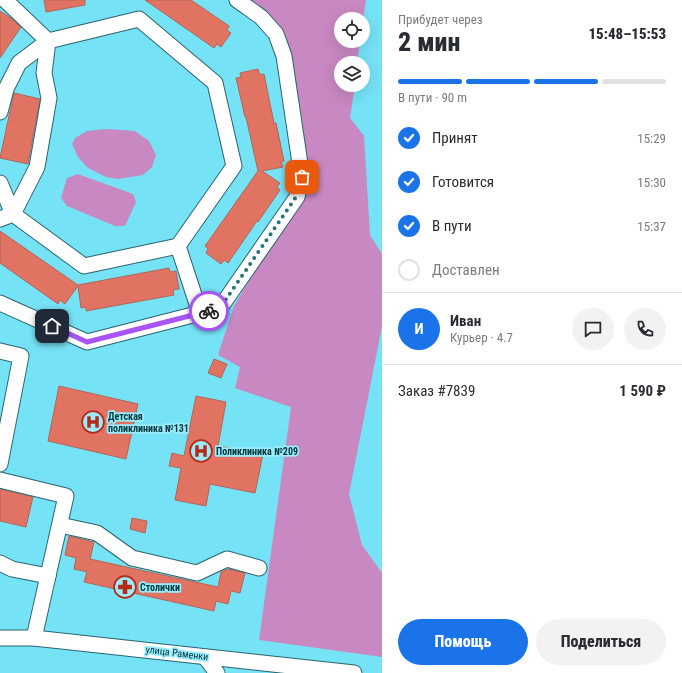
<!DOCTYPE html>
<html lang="ru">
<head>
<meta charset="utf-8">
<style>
	body { margin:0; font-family:"Roboto Condensed",sans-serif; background:#f2f2f3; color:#2b2b33; height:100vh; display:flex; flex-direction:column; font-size:15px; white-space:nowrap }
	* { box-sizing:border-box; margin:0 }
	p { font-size:13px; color:#7c7c81 }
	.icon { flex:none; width:22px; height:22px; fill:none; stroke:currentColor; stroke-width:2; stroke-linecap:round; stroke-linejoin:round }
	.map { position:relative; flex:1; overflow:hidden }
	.side { display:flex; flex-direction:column; background:#fff; width:300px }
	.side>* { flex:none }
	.buttons { position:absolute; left:334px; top:12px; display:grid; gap:8px }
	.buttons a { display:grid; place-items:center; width:36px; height:36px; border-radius:50%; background:#fff; box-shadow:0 4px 16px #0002; font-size:20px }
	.pin { position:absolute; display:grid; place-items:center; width:34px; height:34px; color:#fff; margin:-17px; border-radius:8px; box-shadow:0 2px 6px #0006 }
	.courier { position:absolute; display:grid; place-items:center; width:40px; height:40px; margin:-20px; border:3px solid #a855f7; border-radius:50%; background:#fff; color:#222; box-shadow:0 1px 5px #0007 }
	.head em { font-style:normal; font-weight:800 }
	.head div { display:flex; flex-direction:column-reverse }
	.head { display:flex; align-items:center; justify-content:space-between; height:68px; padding:0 16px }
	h1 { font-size:26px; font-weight:800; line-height:30px }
	.bar { display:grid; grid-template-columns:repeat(4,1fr); gap:6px 4px; align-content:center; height:48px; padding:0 16px }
	.bar i { height:5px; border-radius:3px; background:#e1e1e2 }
	.bar .active { background:#1a73e8 }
	.bar p { grid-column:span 4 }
	.line { display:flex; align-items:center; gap:10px; padding:0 16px; border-top:1px solid #e1e1e2 }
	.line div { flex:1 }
	.round { display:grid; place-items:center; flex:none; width:42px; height:42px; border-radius:21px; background:#f2f2f3 }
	ol { padding:0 16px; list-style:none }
	li { display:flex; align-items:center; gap:12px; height:44px }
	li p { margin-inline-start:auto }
	li .icon { padding:4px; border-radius:50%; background:#1a73e8; color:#fff; stroke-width:4 }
	li:last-child { color:#7c7c81 }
	li i { width:22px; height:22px; border:2px solid #e1e1e2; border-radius:50% }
	.action { display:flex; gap:8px; margin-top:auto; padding:8px 16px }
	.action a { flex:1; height:46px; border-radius:24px; background:#1a73e8; color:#fff; font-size:16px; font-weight:800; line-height:46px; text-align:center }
	.action a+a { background:#f2f2f3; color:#2b2b33 }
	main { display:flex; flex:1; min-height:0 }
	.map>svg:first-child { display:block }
</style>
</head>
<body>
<main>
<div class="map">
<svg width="382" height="673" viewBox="0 0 382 673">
	<rect width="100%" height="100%" fill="#76e2f6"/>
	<g fill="#c888c1">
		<polygon points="248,0 366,0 363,20 363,19 341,19 341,41 360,41 357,63 341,63 341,85 355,85 350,118 364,136 370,235 382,254 382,326 349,494 362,545 382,573 382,657 259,640 291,407 235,388 240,367 218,355 234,306 310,177 281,32"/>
		<polygon points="107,129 135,131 149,141 156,155 152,167 143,175 118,179 106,177 88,168 78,157 72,144 75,138 87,131"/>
		<polygon points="78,174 133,194 136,202 125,226 115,226 67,206 61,198 67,178"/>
	</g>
	<g fill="#e07362" stroke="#b36558">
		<polygon points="44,0 85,0 85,5 46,12"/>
		<polygon points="145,0 191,0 229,26 227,30 231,33 221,47 217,44 214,48"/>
		<polygon points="0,11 11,18 21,27 0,58"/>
		<polygon points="258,69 260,75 264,74 274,123 276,123 284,161 281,162 283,167 262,171 280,183 277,187 280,190 258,222 257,221 228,263 224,260 221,264 206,253 208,249 205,246 258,171 246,117 245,117 236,78 241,77 240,73"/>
		<polygon points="14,93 40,99 28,164 0,158"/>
		<polygon points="0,231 78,285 169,268 170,272 176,271 179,289 173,290 174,295 86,311 86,307 81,308 78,286 65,304 60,300 58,304 0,263"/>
		<polygon points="214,359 227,364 221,378 208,373"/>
		<polygon points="59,386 138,404 126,459 48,441"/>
		<polygon points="196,396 226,402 218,446 263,454 255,493 210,484 206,506 175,500 181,468 169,466 172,453 184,456"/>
		<polygon points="0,489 33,497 26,527 0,521"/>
		<polygon points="132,518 147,521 145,533 130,529"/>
		<polygon points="69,536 94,542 90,559 218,587 221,572 228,569 245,573 240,593 231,591 228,604 216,601 214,611 84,582 87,572 74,569 76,558 65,555"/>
	</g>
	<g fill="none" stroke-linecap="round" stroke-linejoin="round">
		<g stroke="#2a646e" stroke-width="17">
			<g id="minor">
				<polyline points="5,0 48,41 139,19 215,83 234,166 178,246 200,313"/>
				<polyline points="0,112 6,89 19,63 48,41 44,73 49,98 37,167 13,214"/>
				<polyline points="0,183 13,214"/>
				<polyline points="0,219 13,214 84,266 178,246"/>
				<polyline points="0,303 87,342 220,308 297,197 302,177 284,56 276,34 261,17 237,0"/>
				<polyline points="0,351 21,356 0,464"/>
				<polyline points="0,480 66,496 34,638"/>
				<polyline points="60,525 97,533 132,558 197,573 227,559 259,568"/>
				<polyline points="0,563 12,569 48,576"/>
				<polyline points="0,638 34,638 354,673"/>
				<polyline points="205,657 217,673"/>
			</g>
		</g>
		<use href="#minor" stroke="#fff" stroke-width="15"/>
	</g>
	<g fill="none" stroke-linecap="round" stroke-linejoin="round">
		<polyline stroke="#2b727e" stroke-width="4" stroke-dasharray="0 7.2" points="209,311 220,308 296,197 302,177"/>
		<polyline stroke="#a855f7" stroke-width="5" points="52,326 87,342 209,311"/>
	</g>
	<defs>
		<g id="hospital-ring" transform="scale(1.15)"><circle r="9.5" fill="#9aecfc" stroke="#b62918" stroke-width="1.5"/><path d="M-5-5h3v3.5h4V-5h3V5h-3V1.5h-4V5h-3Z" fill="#b62918"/></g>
		<g id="pharmacy-ring" transform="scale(1.15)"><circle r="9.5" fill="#9aecfc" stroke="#b62918" stroke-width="1.5"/><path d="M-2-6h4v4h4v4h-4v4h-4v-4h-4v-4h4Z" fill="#b62918"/></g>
	</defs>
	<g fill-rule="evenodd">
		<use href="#hospital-ring" x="93" y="422"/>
		<use href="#hospital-ring" x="201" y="451"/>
		<use href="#pharmacy-ring" x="125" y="587"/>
	</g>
	<g text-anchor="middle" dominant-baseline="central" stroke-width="3.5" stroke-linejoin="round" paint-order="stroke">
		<g font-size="10" font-weight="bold" fill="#02363d" stroke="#9aecfc" text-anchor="start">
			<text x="108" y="416">Детская<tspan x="108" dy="12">поликлиника №131</tspan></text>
			<text x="216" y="451">Поликлиника №209</text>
			<text x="140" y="587">Столички</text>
		</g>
		<g font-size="10" fill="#02363d" stroke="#9aecfc">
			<text transform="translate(177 653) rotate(7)">улица Раменки</text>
		</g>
	</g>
</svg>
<div class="buttons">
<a><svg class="icon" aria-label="locate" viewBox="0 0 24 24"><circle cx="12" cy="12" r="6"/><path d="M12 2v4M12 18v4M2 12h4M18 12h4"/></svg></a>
<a><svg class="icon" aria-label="layers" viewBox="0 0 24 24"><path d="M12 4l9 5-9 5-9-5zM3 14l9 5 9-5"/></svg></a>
</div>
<div class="pin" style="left:302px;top:177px;background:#ea580c"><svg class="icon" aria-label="bag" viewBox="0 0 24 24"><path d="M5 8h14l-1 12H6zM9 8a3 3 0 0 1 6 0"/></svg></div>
<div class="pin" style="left:52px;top:326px;background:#1f2937"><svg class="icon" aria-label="home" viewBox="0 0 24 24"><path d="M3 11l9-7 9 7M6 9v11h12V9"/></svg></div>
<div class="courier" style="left:209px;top:311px"><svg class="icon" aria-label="bike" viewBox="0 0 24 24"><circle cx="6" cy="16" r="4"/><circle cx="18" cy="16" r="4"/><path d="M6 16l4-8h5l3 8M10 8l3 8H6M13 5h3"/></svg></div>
</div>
<section class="side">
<div class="head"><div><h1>2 мин</h1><p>Прибудет через</p></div><em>15:48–15:53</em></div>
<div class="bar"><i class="active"></i><i class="active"></i><i class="active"></i><i></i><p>В пути · 90 m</p></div>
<ol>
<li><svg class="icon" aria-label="check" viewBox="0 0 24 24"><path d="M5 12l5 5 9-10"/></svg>Принят<p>15:29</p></li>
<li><svg class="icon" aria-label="check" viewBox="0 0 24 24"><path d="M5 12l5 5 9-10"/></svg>Готовится<p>15:30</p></li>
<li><svg class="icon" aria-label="check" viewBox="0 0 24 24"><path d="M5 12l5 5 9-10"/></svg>В пути<p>15:37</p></li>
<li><i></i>Доставлен</li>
</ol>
<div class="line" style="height:72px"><b class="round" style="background:#1a73e8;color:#fff">И</b><div><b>Иван</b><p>Курьер · 4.7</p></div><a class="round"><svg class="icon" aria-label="chat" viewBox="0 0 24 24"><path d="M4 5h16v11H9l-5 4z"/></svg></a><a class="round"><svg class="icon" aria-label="phone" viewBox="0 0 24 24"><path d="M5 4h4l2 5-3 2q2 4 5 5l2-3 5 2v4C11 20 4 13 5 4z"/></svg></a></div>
<div class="line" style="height:52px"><div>Заказ #7839</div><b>1 590 ₽</b></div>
<div class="action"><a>Помощь</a><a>Поделиться</a></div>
</section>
</main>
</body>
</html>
